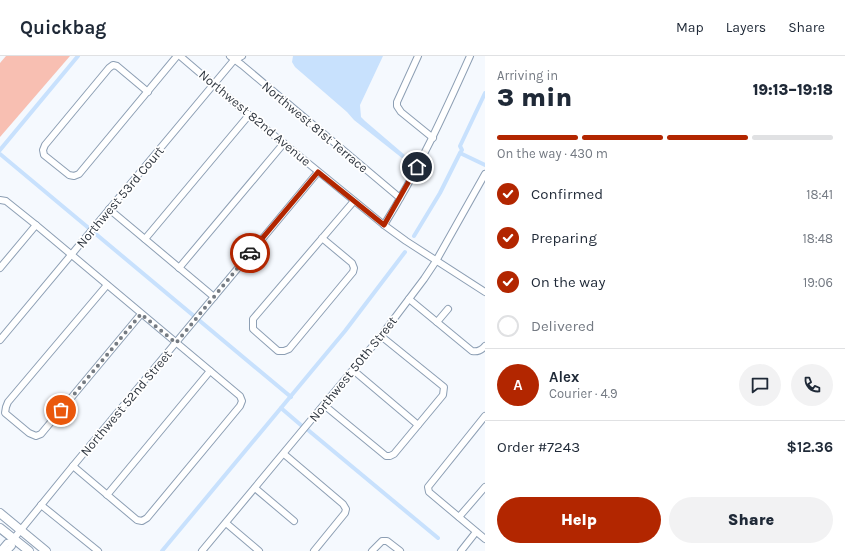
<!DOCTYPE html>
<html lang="en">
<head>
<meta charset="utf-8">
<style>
	body { margin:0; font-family:Karla,sans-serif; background:#f2f2f3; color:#1f2937; height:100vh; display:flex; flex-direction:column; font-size:15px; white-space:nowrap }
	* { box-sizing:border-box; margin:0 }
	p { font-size:13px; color:#747a83 }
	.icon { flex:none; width:22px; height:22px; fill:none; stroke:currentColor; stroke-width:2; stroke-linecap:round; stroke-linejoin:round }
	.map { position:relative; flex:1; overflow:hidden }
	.panel { display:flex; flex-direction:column; background:#fff; width:360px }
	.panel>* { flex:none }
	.pin { position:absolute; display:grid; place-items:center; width:34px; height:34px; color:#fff; margin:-17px; border:2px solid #fff; border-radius:50%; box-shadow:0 1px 4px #0007 }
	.courier { position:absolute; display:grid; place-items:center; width:40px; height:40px; margin:-20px; border:3px solid #b22600; border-radius:50%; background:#fff; color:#222; box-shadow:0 1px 5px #0007 }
	.headline em { font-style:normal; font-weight:800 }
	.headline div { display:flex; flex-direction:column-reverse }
	.headline { display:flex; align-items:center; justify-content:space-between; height:68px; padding:0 12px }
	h1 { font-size:26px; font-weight:800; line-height:30px }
	.bar { display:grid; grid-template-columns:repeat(4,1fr); gap:6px 4px; align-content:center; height:48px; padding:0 12px }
	.bar i { height:5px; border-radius:3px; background:#e0e1e3 }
	.bar .active { background:#b22600 }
	.bar p { grid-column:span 4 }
	.line { display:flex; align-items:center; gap:10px; padding:0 12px; border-top:1px solid #e0e1e3 }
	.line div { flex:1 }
	.round { display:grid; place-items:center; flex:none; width:42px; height:42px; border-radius:21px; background:#f2f2f3 }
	ol { padding:0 12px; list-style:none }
	li { display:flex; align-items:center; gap:12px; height:44px }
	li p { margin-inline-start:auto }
	li .icon { padding:4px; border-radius:50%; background:#b22600; color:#fff; stroke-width:4 }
	li:last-child { color:#747a83 }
	li i { width:22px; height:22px; border:2px solid #e0e1e3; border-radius:50% }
	.button { display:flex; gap:8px; margin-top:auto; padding:8px 12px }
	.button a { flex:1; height:46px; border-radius:24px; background:#b22600; color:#fff; font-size:16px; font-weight:800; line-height:46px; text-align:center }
	.button a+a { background:#f2f2f3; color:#1f2937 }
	header { display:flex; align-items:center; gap:24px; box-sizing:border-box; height:56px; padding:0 20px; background:#fff; border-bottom:1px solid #e0e1e3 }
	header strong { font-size:19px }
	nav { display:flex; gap:22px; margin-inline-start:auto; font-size:14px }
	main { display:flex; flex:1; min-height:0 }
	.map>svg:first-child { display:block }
</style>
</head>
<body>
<header>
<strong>Quickbag</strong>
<nav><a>Map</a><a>Layers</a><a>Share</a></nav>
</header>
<main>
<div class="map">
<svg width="485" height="495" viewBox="0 0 485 495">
	<rect width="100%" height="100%" fill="#f5f9fe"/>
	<polygon fill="#f8bfb2" points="6,0 70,0 0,81 0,7"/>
	<polygon fill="#c8e1fd" points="293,0 383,0 360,49 361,61 365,65 413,106 412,110 354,64 347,56 295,11 292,6"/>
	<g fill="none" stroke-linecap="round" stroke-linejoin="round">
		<g stroke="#c8e1fd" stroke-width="4">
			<polyline points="0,94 78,0"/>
			<polyline points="460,97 485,109"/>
			<polyline points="0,98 291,341"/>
			<polyline points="414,180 440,137 460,97 462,94 460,90 485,37"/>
			<polyline points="281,352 302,370"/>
			<polyline points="308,374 438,482"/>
			<polyline points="162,495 345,275 405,196"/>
		</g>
		<g stroke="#8d9fb4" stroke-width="8">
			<g id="minor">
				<polyline points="180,0 249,59 384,169 406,185 485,236"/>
				<polyline points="230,0 242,9 400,142"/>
				<polyline points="418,0 397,46 397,50 401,56 433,82"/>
				<polyline points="148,36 117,10 113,9 109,12 45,89 43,94 44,99 69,119 74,120 79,118 177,0"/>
				<polyline points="0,144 6,145 36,169 240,340 242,345 240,350 147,462 142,465 137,464 73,410"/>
				<polyline points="109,153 214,241"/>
				<path d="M384,169C418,115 444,58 470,0"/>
				<polyline points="322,182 352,207 354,212 353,216 289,293 284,295 278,295 253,273 253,263 354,145"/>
				<polyline points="145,183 249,59"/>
				<polyline points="0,212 36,169"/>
				<polyline points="179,212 284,87"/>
				<polyline points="107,229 8,346 6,351 5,357 29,377 36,380 41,378 141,258"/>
				<path d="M409,243L472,295C477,296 481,295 485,290"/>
				<polyline points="437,266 448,253"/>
				<polyline points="0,284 234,4 242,0"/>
				<polyline points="353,314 418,369"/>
				<polyline points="324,349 386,400 390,400 394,398 443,339 444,331 381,280"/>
				<polyline points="485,360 428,431 429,436 485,483"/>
				<polyline points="284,398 343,448 346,453 345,457 314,495"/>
				<polyline points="255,432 294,465"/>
				<polyline points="107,439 210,315"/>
				<polyline points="41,449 98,495"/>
				<polyline points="459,461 485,431"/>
				<polyline points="226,467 259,495"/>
				<polyline points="0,495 7,487 11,486"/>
				<polyline points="7,495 12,490 11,486 73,410 318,116"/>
				<polyline points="202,495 381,280 424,223 436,205 485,118"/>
				<polyline points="372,495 382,485 387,485 400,495"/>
				<polyline points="461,495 476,476"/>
			</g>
		</g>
		<g stroke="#8d9fb4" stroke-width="10">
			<g id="major">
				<polyline points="0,457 46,495"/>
				<polyline points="0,472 29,495"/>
			</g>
		</g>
		<use href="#minor" stroke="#fff" stroke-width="6"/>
		<use href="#major" stroke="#fff" stroke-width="8"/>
	</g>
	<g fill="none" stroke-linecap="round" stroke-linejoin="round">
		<polyline stroke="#757b82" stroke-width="4" stroke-dasharray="0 7.2" points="61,354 141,258 176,287 250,197"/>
		<polyline stroke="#b22600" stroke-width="5" points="250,197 318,116 384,169 417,111"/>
	</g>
	<g text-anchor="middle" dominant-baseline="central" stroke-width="3.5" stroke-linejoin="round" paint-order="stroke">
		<g font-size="13" fill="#303740" stroke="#fff">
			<text transform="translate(255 62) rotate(40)">Northwest 82nd Avenue</text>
			<text transform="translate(315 71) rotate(40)">Northwest 81st Terrace</text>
			<text transform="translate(120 141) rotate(-50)">Northwest 53rd Court</text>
			<text transform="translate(353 313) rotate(-51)">Northwest 50th Street</text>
			<text transform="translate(126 347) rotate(-50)">Northwest 52nd Street</text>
		</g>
	</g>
</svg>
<div class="pin" style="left:61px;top:354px;background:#ea580c"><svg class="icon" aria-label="bag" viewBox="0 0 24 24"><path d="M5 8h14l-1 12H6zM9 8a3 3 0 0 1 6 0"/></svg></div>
<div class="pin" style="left:417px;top:111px;background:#1f2937"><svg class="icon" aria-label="home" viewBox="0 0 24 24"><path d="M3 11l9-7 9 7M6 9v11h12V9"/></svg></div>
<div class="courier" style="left:250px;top:197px"><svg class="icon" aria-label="car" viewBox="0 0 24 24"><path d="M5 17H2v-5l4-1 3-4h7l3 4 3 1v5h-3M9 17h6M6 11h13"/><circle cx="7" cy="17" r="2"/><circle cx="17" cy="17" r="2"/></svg></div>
</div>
<section class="panel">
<div class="headline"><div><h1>3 min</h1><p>Arriving in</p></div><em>19:13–19:18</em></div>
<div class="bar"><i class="active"></i><i class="active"></i><i class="active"></i><i></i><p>On the way · 430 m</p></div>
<ol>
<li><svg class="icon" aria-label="check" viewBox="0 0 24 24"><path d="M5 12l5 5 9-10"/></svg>Confirmed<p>18:41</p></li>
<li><svg class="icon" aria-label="check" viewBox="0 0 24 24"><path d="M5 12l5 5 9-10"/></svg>Preparing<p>18:48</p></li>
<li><svg class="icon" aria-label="check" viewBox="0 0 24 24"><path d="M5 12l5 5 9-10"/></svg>On the way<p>19:06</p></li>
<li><i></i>Delivered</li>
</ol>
<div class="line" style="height:72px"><b class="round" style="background:#b22600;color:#fff">A</b><div><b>Alex</b><p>Courier · 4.9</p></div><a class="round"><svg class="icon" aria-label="chat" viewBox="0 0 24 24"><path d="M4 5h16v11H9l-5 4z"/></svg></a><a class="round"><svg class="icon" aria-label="phone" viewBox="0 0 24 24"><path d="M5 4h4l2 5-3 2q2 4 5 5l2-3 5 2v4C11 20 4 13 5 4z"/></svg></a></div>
<div class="line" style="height:52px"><div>Order #7243</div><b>$12.36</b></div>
<div class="button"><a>Help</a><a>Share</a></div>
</section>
</main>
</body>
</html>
